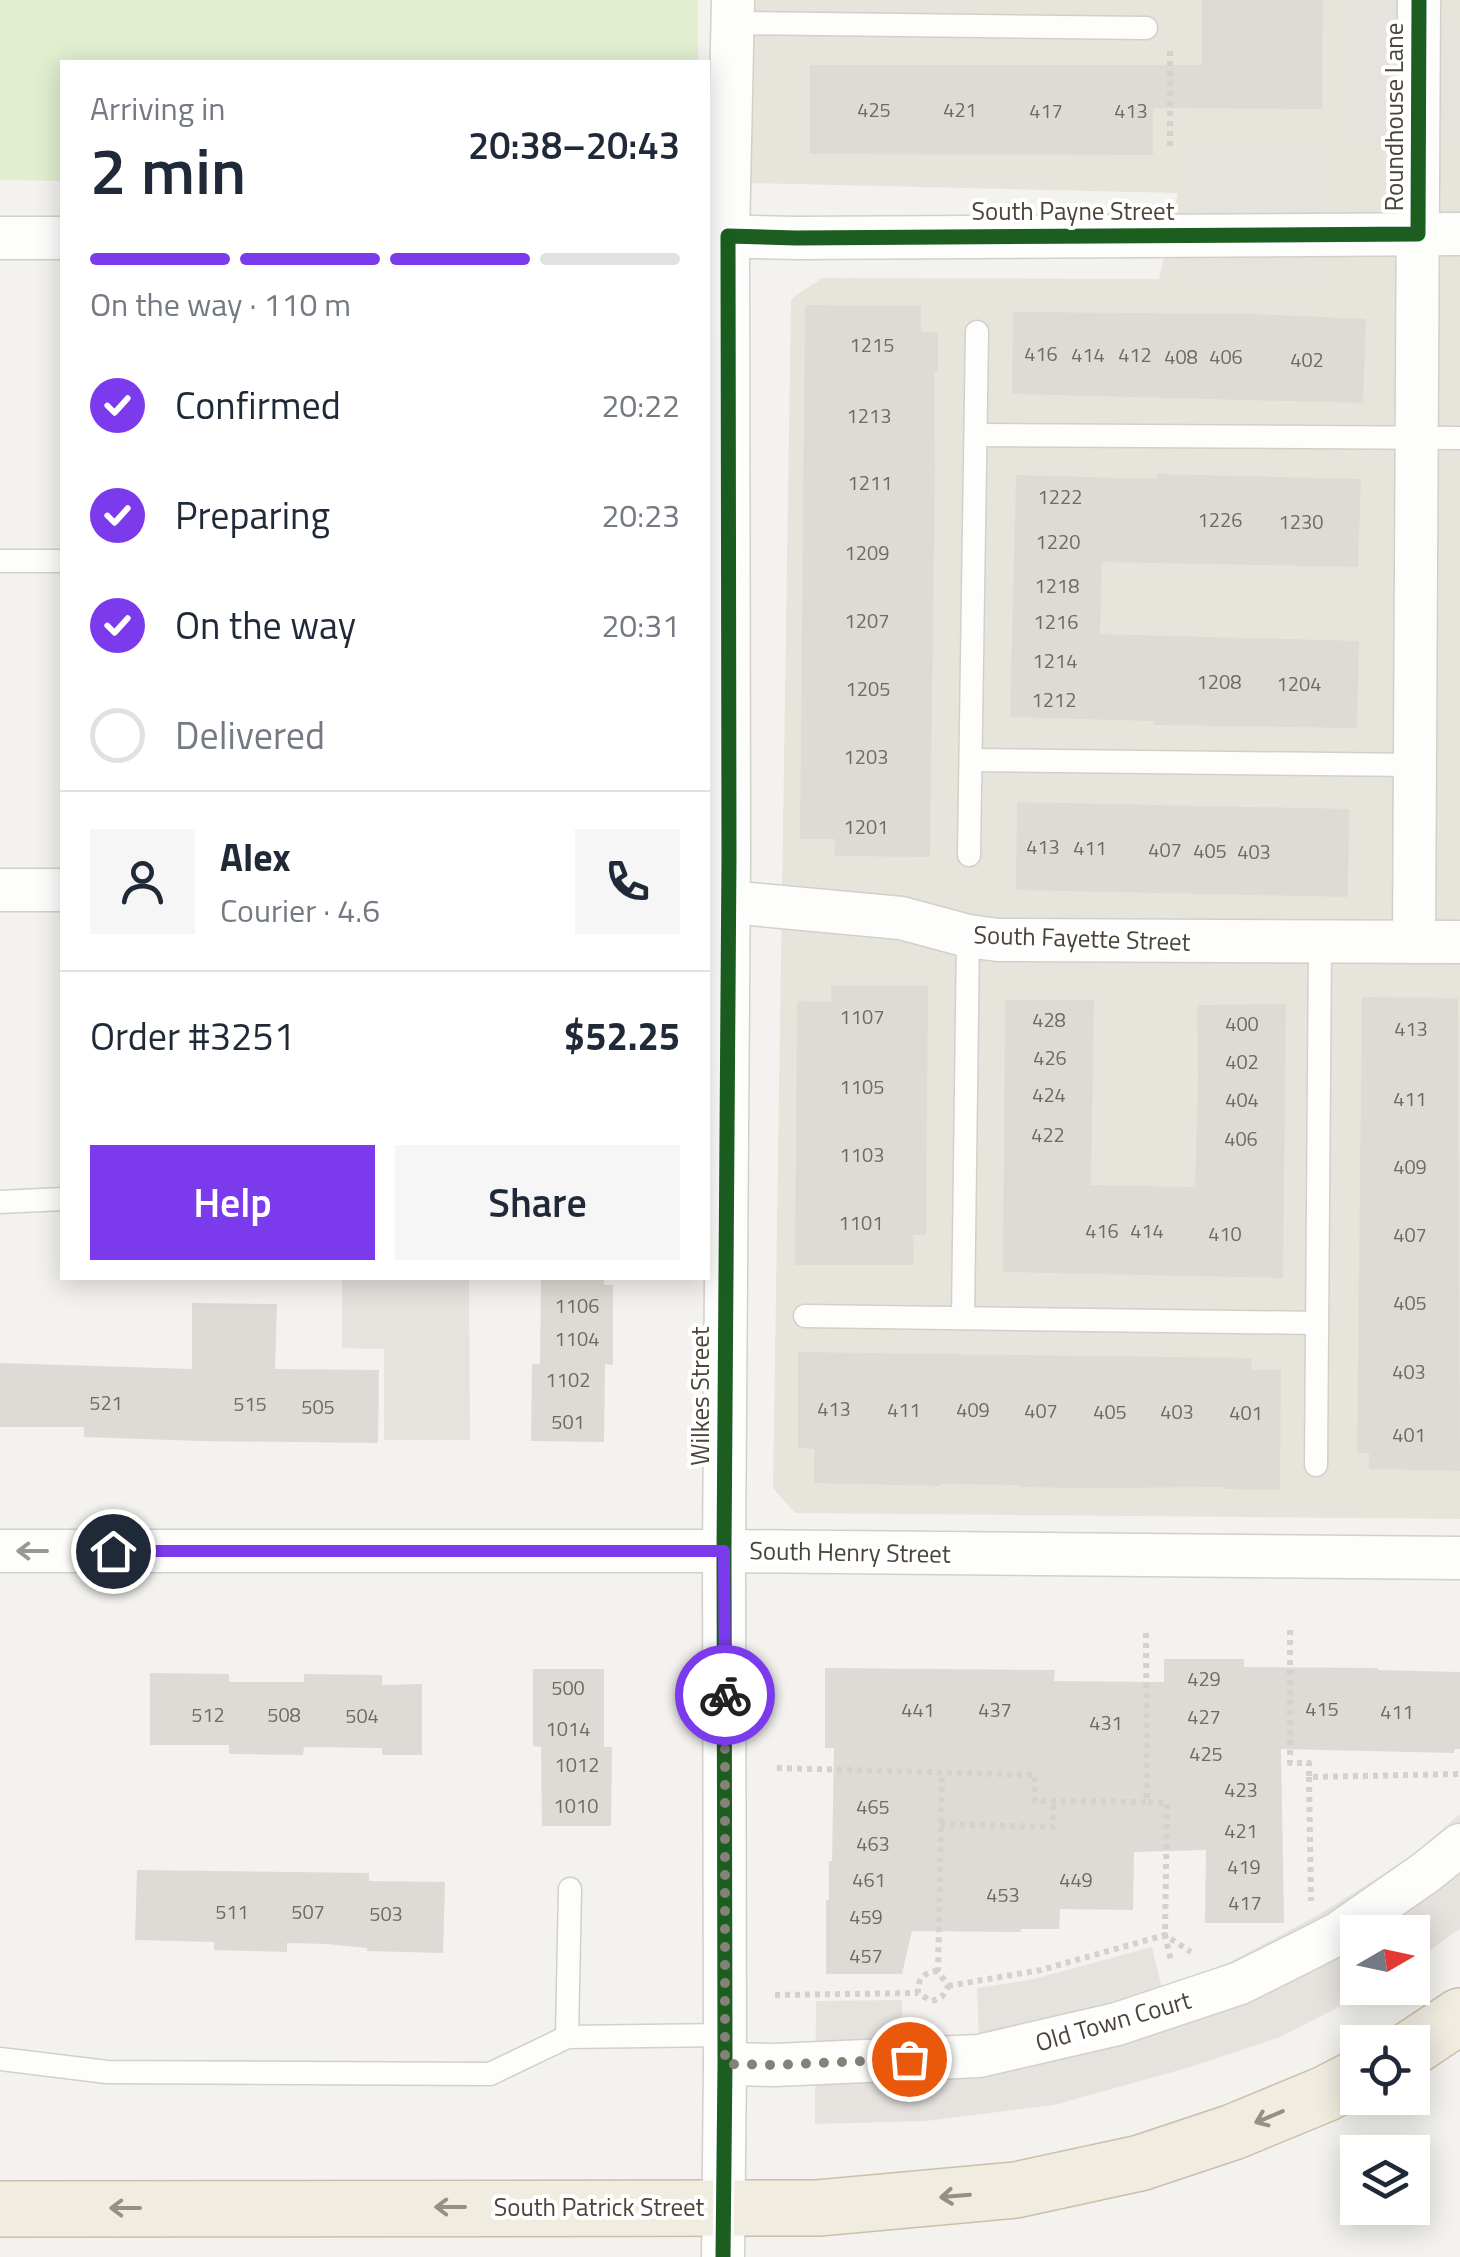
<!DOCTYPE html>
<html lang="en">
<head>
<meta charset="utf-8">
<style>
	body { margin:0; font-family:"Titillium Web",sans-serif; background:#f6f6f7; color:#1f2937; height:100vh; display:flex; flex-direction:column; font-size:38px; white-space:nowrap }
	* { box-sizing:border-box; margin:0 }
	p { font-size:32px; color:#747a83 }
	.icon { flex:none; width:55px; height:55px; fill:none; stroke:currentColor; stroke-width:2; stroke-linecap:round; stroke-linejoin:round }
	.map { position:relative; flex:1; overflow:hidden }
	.details { position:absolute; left:60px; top:60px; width:650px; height:1220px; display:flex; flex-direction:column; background:#fff; border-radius:0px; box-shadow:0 5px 25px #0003 }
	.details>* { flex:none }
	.needle { width:65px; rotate:81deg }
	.fabs { position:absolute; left:1340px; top:1915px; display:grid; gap:20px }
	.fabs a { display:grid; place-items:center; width:90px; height:90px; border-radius:0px; background:#fff; box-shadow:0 5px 25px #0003; font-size:50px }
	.pin { position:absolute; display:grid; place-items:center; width:85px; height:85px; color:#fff; margin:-42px; border:5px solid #fff; border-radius:50%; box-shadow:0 2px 10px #0007 }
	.courier { position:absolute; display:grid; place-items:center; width:100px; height:100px; margin:-50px; border:8px solid #7c3aed; border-radius:50%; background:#fff; color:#222; box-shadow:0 2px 12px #0007 }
	.headline em { font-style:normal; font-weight:600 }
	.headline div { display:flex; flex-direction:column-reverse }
	.headline { display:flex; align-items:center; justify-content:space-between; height:170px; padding:0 30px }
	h1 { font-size:65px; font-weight:600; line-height:75px }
	.bar { display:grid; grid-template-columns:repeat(4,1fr); gap:15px 10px; align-content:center; height:120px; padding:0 30px }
	.bar i { height:12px; border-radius:8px; background:#e0e1e3 }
	.bar .on { background:#7c3aed }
	.bar p { grid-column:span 4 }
	.line { display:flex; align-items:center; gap:25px; padding:0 30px; border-top:2px solid #e0e1e3 }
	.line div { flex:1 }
	.round { display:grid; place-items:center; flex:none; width:105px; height:105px; border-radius:0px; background:#f6f6f7 }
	ol { padding:0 30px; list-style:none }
	li { display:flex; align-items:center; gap:30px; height:110px }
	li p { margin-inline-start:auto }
	li .icon { padding:10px; border-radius:50%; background:#7c3aed; color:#fff; stroke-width:4 }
	li:last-child { color:#747a83 }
	li i { width:55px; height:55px; border:5px solid #e0e1e3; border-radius:50% }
	.cta { display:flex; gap:20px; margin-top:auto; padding:20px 30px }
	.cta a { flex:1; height:115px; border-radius:0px; background:#7c3aed; color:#fff; font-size:40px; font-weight:600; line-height:115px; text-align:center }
	.cta a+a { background:#f6f6f7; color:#1f2937 }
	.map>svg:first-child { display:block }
</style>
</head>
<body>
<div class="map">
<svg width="1460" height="2257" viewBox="0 0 1460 2257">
	<rect width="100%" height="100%" fill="#f4f2ee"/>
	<polygon fill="#e7e4dc" points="750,0 1460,0 1460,1519 795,1513 773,1488 791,299 822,278 1159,279 1178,193 747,183"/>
	<polygon fill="#e1eecf" points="0,0 698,0 698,62 62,62 62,181 0,180"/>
	<g fill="#e6e3df">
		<polygon points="1382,0 1438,0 1439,27 1460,29 1460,144 1347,144 1347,9 1382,8"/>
		<polygon points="1187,156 1328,156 1327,286 1191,285"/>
		<polygon points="342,1278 469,1278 470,1440 384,1440 384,1349 342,1348"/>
		<polygon points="1460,1814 1460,1929 1413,1962 1412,1932 1358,1932 1358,1988 1376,1988 1280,2037 1187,2068 1054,2105 926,2121 815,2124 816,2001 902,2000 903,2039 979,2037 977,1988 1030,1980 1152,1947 1162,1989 1230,1962 1322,1913 1410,1857"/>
	</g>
	<g fill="#dedbd6">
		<polygon points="1202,0 1323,0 1322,109 1153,108 1153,155 810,154 810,65 1202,65"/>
		<polygon points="805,305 921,306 921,332 938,332 938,372 934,372 935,469 930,857 834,856 835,839 800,839"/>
		<polygon points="1013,312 1253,314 1366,319 1363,403 1012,394"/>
		<polygon points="1157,474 1361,479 1358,567 1102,562 1100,634 1359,641 1357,728 1154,725 1154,721 1010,717 1016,475 1157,479"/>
		<polygon points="1017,802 1349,809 1348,897 1016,890"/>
		<polygon points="831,986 928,986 926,1235 913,1235 914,1265 795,1265 797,1001 831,1002"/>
		<polygon points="1362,997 1458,998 1460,1471 1369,1469 1369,1453 1357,1453"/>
		<polygon points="1005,1000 1094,1000 1091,1185 1195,1187 1198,1080 1197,1005 1286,1004 1283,1278 1003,1272"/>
		<polygon points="541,1278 604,1278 604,1285 613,1285 613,1365 605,1364 604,1442 531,1441 532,1364 540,1364"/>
		<polygon points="192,1303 277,1304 275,1369 379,1370 378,1443 200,1441 84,1437 84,1427 0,1427 0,1363 192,1369"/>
		<polygon points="798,1352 1252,1358 1251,1370 1281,1370 1280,1490 1224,1489 1224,1487 1087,1488 1019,1487 1019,1485 939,1484 939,1486 814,1483 814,1449 798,1448"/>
		<polygon points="1164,1659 1244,1659 1244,1667 1378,1668 1378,1670 1460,1672 1460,1749 1454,1749 1454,1753 1281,1749 1284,1923 1205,1923 1206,1850 1134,1852 1133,1910 1060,1909 1059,1929 1021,1929 1021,1932 912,1931 902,1974 826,1974 826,1900 829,1900 829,1861 832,1861 834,1748 825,1748 825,1668 1055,1670 1054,1681 1164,1682"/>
		<polygon points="533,1669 604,1669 604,1747 612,1747 611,1826 542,1826 541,1747 533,1746"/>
		<polygon points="150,1673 229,1674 229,1682 304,1682 304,1674 382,1675 382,1685 422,1684 422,1755 382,1755 382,1748 304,1747 303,1755 229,1754 229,1745 150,1745"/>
		<polygon points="137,1870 369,1873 369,1881 445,1882 443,1953 367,1951 367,1948 327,1944 287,1943 287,1952 214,1950 214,1942 135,1940"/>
	</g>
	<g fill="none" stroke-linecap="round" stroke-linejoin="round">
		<g stroke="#d2d0cb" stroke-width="25">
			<g id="service">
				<polyline points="733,23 1146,28"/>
				<polyline points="976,435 1460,438"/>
				<polyline points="0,561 62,561"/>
				<polyline points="971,760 1414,765"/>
				<polyline points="969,855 977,332"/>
				<polyline points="0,1202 62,1199"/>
				<polyline points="805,1316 1317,1323"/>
				<polyline points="963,1318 968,936"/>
				<polyline points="1316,1465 1320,942"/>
				<polyline points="567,2037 570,1889"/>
				<polyline points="0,2059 107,2072 490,2074 567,2037 725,2035"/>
			</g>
		</g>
		<g stroke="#d2d0cb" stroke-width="45">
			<g id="minor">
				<polyline points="708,236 796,238 1460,234"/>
				<polyline points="0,238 62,238"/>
				<polyline points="0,890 62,890"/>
				<polyline points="708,900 901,918 968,936 998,940 1460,942"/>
				<polyline points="1414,942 1419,0"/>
				<polyline points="0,1551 724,1551 1460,1558"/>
				<polyline points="725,2064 775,2065 979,2056 1117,2024 1240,1983 1312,1947 1339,1933 1425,1873 1460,1845"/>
				<polyline points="723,2257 725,2064 724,1551 729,857 728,236 733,0"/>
			</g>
		</g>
		<g stroke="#ccbfa9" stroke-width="58">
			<g id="trunk">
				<polyline points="1412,2048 1460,2016"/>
				<polyline points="0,2209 818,2208 1016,2190 1140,2163 1233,2132 1325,2094 1358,2077"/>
			</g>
		</g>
		<g stroke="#d3d2cc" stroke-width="6" stroke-dasharray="5 5" stroke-linecap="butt">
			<polyline points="1170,51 1170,150"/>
			<polyline points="1290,1630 1290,1763 1309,1763 1309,1777 1460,1774"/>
			<polyline points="1146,1633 1147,1802 1167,1803 1165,1935 1171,1961"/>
			<polyline points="777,1768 1035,1775 1035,1801 1147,1802"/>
			<polyline points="1309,1777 1311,1901"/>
			<polyline points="940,1824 1053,1827 1053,1802"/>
			<path d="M938,1971C924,1972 917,1979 918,1993L931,2001C941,1999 945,1995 948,1986L938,1971L942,1773"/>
			<polyline points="948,1986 1041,1970 1165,1935 1191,1952"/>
			<polyline points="775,1995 918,1993"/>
		</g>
		<use href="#service" stroke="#fdfdfc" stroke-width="22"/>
		<use href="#minor" stroke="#fdfdfc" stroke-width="42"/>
		<use href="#trunk" stroke="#f0ece0" stroke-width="55"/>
		<g stroke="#fff" stroke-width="21">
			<polyline id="cycleway" points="723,2257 725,2064 724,1551 729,857 728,236 796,238 1418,234 1419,0"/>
		</g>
		<use href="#cycleway" stroke="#1b5e20" stroke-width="15"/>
	</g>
	<defs><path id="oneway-shaft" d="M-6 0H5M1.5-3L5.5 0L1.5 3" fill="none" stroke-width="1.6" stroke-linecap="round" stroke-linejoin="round" transform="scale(2.5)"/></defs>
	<use stroke="#9b9791" href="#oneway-shaft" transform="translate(32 1551) rotate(180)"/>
	<g stroke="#959084">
		<use href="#oneway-shaft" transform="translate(1269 2117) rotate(157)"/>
		<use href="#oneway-shaft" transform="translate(955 2196) rotate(175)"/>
		<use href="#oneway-shaft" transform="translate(450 2207) rotate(180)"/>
		<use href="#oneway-shaft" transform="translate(125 2208) rotate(180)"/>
	</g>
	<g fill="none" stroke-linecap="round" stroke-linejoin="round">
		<polyline stroke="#868178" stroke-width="10" stroke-dasharray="0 18" points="725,1695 725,2064 775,2065 909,2059"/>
		<polyline stroke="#7c3aed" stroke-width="12" points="113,1551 724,1551 725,1695"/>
	</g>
	<g text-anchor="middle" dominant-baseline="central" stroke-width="8" stroke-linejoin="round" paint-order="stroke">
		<g font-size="20" fill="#706a61">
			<text x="874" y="109">425</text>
			<text x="960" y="109">421</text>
			<text x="1046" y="110">417</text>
			<text x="1131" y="110">413</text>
			<text x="872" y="344">1215</text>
			<text x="1041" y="353">416</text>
			<text x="1088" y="354">414</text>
			<text x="1135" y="354">412</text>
			<text x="1181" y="356">408</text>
			<text x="1226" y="356">406</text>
			<text x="1307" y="359">402</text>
			<text x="869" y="415">1213</text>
			<text x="870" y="482">1211</text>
			<text x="1060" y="496">1222</text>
			<text x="1220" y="519">1226</text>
			<text x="1301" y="521">1230</text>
			<text x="1058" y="541">1220</text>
			<text x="867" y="552">1209</text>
			<text x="1057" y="585">1218</text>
			<text x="867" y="620">1207</text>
			<text x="1056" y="621">1216</text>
			<text x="1055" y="660">1214</text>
			<text x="1219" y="681">1208</text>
			<text x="1299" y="683">1204</text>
			<text x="868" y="688">1205</text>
			<text x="1054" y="699">1212</text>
			<text x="866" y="756">1203</text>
			<text x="866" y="826">1201</text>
			<text x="1043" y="846">413</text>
			<text x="1090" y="847">411</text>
			<text x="1165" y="849">407</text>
			<text x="1210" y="850">405</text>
			<text x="1254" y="851">403</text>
			<text x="862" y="1016">1107</text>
			<text x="1049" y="1019">428</text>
			<text x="1242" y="1023">400</text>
			<text x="1411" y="1028">413</text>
			<text x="1050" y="1057">426</text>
			<text x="1242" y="1061">402</text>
			<text x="862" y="1086">1105</text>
			<text x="1049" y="1094">424</text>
			<text x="1410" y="1098">411</text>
			<text x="1242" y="1099">404</text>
			<text x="1048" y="1134">422</text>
			<text x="1241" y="1138">406</text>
			<text x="862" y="1154">1103</text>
			<text x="1410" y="1166">409</text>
			<text x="861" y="1222">1101</text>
			<text x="1102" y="1230">416</text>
			<text x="1147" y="1230">414</text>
			<text x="1225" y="1233">410</text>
			<text x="1410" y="1234">407</text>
			<text x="1410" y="1302">405</text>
			<text x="577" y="1305">1106</text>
			<text x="577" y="1338">1104</text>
			<text x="1409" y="1371">403</text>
			<text x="568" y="1379">1102</text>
			<text x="106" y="1402">521</text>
			<text x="250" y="1403">515</text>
			<text x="318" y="1406">505</text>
			<text x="834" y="1408">413</text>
			<text x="904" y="1409">411</text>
			<text x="973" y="1409">409</text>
			<text x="1041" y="1410">407</text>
			<text x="1110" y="1411">405</text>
			<text x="1177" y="1411">403</text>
			<text x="1246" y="1412">401</text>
			<text x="568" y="1421">501</text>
			<text x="1409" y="1434">401</text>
			<text x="1204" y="1678">429</text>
			<text x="568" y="1687">500</text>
			<text x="1322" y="1708">415</text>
			<text x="918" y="1709">441</text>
			<text x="995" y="1709">437</text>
			<text x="1397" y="1711">411</text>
			<text x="208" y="1714">512</text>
			<text x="284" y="1714">508</text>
			<text x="362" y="1715">504</text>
			<text x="1204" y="1716">427</text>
			<text x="1106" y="1722">431</text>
			<text x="568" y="1728">1014</text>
			<text x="1206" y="1753">425</text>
			<text x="577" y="1764">1012</text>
			<text x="1241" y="1789">423</text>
			<text x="576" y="1805">1010</text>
			<text x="873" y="1806">465</text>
			<text x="1241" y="1830">421</text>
			<text x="873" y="1843">463</text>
			<text x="1244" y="1866">419</text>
			<text x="869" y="1879">461</text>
			<text x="1076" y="1879">449</text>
			<text x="1003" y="1894">453</text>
			<text x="1245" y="1902">417</text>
			<text x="232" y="1911">511</text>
			<text x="308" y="1911">507</text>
			<text x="386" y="1913">503</text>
			<text x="866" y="1916">459</text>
			<text x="866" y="1955">457</text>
		</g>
		<g font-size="25" fill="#4b4439" stroke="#fff">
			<text transform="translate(1394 117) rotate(-90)">Roundhouse Lane</text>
			<text x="1073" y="211">South Payne Street</text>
			<text transform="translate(1082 938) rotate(2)">South Fayette Street</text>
			<text transform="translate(700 1396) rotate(-90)">Wilkes Street</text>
			<text transform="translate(850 1552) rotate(1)">South Henry Street</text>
			<text transform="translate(1113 2021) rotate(-16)">Old Town Court</text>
			<text x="599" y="2207">South Patrick Street</text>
		</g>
	</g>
</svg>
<div class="fabs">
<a><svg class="needle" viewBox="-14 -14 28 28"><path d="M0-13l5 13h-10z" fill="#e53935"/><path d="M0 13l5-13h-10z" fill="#747a83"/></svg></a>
<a><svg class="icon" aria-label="locate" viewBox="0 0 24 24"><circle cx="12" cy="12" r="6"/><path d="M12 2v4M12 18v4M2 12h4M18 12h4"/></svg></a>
<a><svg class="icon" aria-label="layers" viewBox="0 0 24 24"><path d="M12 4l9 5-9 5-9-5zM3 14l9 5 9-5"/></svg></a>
</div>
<div class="pin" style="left:909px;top:2059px;background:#ea580c"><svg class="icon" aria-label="bag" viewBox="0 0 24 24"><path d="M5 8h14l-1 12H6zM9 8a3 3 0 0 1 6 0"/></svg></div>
<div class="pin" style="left:113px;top:1551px;background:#1f2937"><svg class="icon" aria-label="home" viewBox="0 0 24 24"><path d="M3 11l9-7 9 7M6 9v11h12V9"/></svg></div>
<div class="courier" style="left:725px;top:1695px"><svg class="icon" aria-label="bike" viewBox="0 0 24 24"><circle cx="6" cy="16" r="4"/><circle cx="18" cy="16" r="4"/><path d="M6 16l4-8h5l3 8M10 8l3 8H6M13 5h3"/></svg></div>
<section class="details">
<div class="headline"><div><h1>2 min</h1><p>Arriving in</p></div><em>20:38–20:43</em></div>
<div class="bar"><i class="on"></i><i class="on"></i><i class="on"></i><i></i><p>On the way · 110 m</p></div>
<ol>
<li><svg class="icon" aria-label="check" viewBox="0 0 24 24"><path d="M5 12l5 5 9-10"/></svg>Confirmed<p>20:22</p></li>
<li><svg class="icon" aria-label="check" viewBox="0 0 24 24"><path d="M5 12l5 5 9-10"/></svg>Preparing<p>20:23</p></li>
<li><svg class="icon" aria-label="check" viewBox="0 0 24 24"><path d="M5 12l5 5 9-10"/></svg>On the way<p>20:31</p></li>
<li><i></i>Delivered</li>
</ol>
<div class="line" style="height:180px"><a class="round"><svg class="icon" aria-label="person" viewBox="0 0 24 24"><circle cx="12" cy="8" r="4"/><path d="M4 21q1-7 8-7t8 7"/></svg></a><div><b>Alex</b><p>Courier · 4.6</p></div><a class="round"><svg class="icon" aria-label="phone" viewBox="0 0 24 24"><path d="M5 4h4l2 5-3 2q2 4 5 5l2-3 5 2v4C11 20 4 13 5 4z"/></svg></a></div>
<div class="line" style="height:130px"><div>Order #3251</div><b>$52.25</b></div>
<div class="cta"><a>Help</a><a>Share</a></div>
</section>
</div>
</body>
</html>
